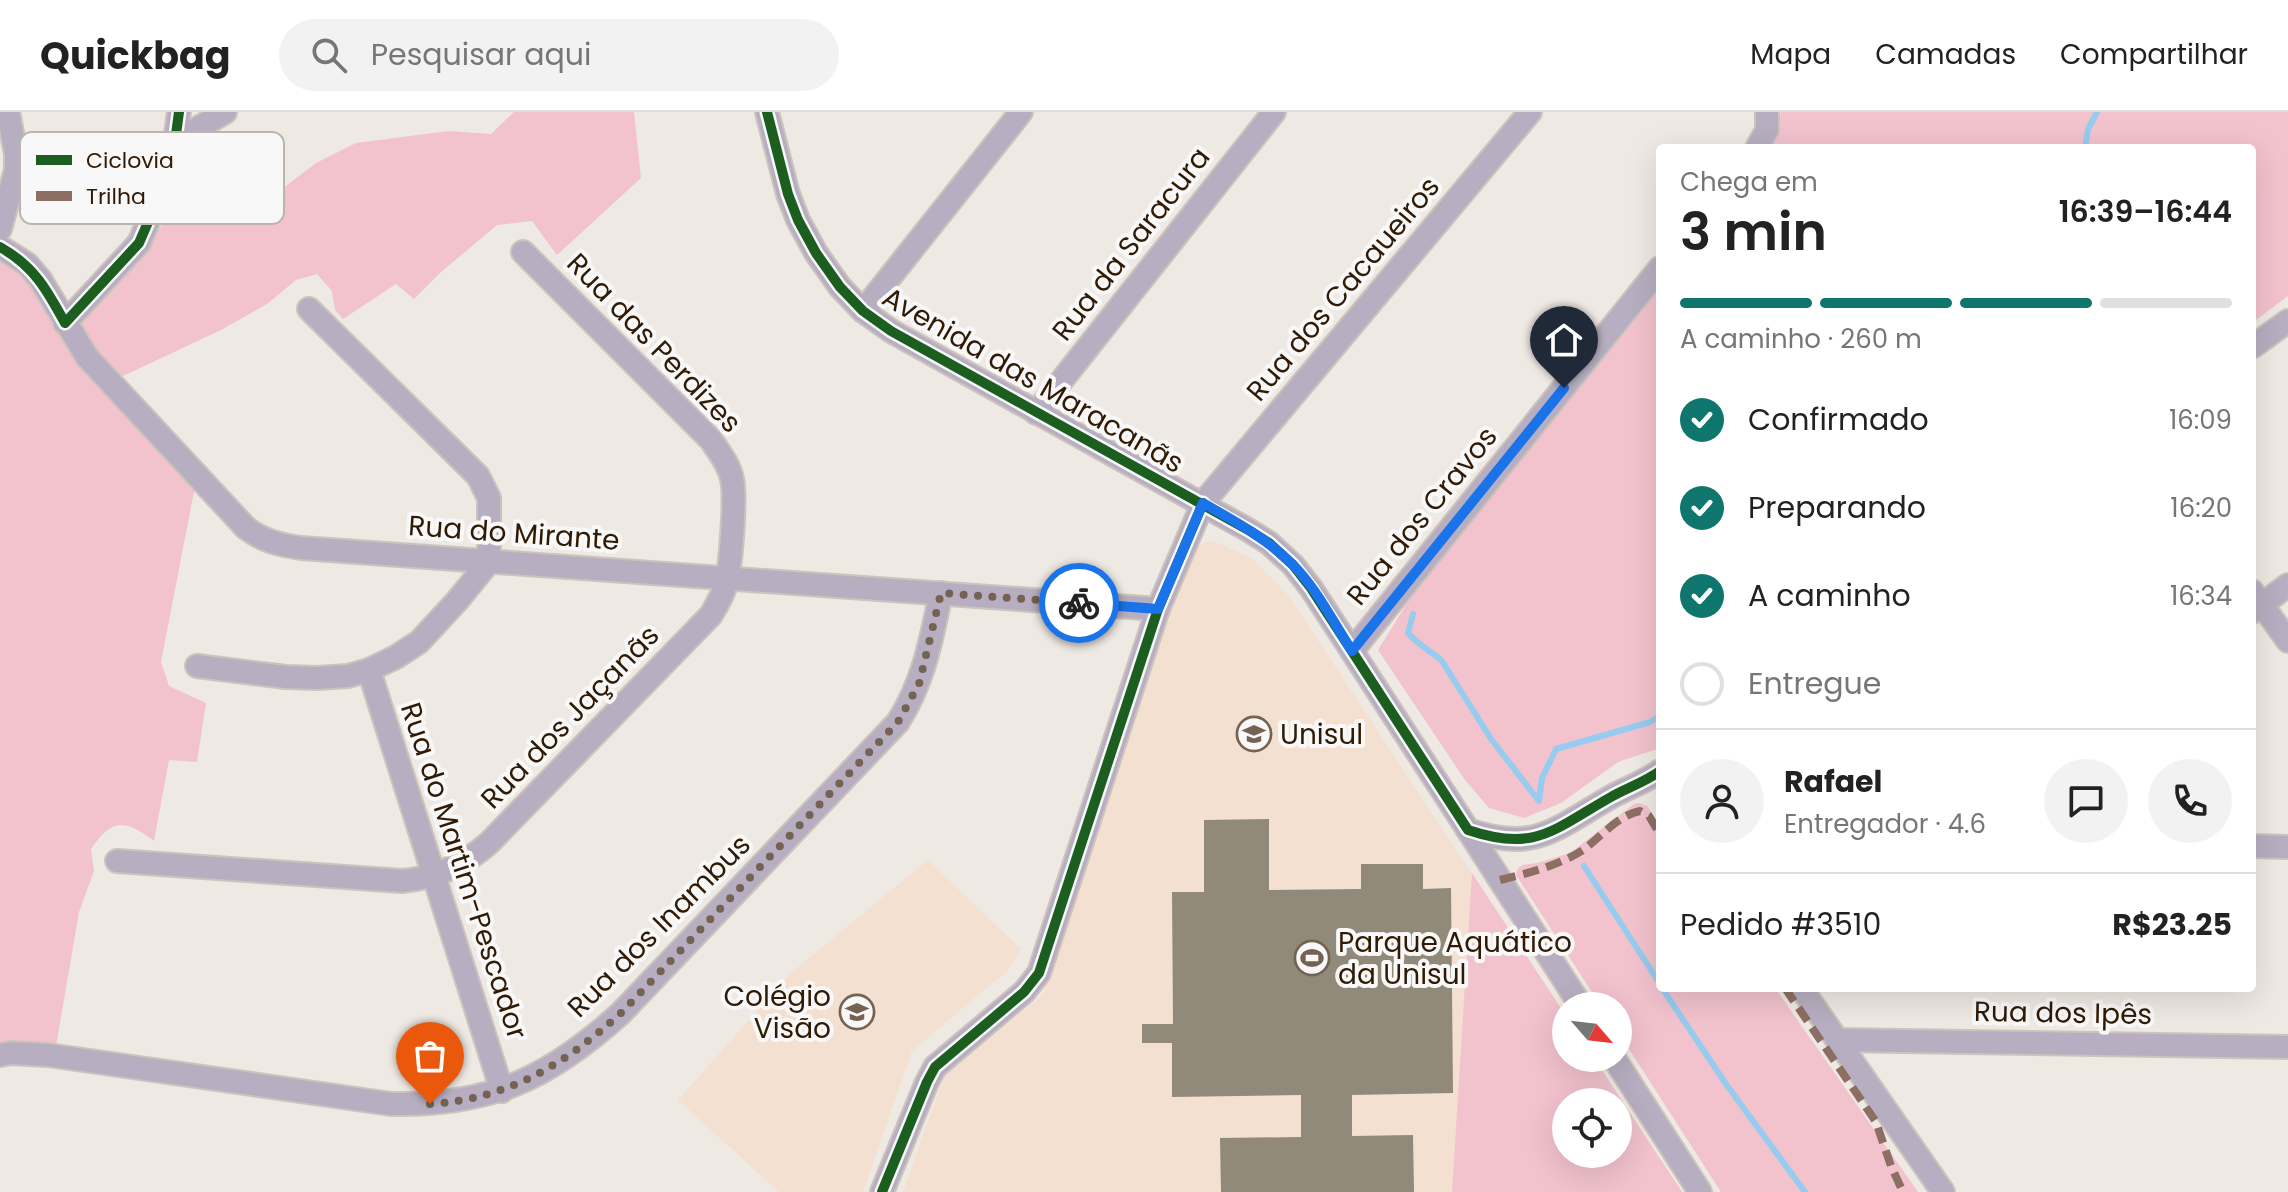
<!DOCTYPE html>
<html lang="pt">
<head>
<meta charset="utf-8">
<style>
	body { margin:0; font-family:Poppins,sans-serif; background:#f2f2f2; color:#222; height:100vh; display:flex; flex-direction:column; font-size:30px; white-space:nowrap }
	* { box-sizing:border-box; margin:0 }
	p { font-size:26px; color:#767676 }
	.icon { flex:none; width:44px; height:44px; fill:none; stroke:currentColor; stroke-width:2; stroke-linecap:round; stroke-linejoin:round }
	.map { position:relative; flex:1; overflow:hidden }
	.sheet { position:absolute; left:1656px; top:32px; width:600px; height:848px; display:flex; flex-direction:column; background:#fff; border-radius:8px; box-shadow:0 8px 32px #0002 }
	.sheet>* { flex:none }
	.needle { width:52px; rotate:118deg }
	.tools { position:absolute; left:1552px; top:880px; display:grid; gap:16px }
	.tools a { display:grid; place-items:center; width:80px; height:80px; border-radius:50%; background:#fff; box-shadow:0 8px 32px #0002; font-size:40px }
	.pin { position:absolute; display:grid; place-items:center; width:68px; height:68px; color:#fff; margin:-82px -34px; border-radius:50% 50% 50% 0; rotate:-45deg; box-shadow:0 0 8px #0007 }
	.pin .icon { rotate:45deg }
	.courier { position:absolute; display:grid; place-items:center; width:80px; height:80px; margin:-40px; border:6px solid #1a73e8; border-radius:50%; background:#fff; color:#222; box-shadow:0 2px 10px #0007 }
	.headline em { font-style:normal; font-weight:600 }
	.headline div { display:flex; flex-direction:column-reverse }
	.headline { display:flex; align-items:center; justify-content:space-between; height:136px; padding:0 24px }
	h1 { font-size:52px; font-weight:600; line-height:60px }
	.bar { display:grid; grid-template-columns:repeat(4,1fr); gap:12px 8px; align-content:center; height:96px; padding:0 24px }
	.bar i { height:10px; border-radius:6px; background:#e0e0e0 }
	.bar .active { background:#0f766e }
	.bar p { grid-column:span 4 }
	.line { display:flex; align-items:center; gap:20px; padding:0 24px; border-top:2px solid #e0e0e0 }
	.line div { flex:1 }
	.round { display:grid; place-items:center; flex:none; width:84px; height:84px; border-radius:42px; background:#f2f2f2 }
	ol { padding:0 24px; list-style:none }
	li { display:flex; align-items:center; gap:24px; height:88px }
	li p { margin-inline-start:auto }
	li .icon { padding:8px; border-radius:50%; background:#0f766e; color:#fff; stroke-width:4 }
	li:last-child { color:#767676 }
	li i { width:44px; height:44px; border:4px solid #e0e0e0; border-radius:50% }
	header { display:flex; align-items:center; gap:48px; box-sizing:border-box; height:112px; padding:0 40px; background:#fff; border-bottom:2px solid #e0e0e0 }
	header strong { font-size:38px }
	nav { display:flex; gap:44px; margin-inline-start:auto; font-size:28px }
	.search { width:560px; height:72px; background:#f2f2f2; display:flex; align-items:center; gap:20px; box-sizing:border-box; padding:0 28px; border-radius:44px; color:#767676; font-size:30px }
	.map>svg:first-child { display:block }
</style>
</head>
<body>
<header>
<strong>Quickbag</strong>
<div class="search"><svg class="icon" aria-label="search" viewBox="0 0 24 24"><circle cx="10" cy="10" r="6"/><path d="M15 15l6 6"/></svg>Pesquisar aqui</div>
<nav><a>Mapa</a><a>Camadas</a><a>Compartilhar</a></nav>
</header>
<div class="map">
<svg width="2288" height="1080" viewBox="0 0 2288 1080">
	<rect width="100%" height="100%" fill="#efe9e3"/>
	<g fill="#f3e0d1" fill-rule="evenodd">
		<path d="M1211,428L1252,446L1288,483L1566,904V946H1594L1682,1080H903L944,964L1043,883L1190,438ZM1566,990H1618V1042H1566Z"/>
		<polygon points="928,748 1021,837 1007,859 912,939 863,1080 779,1080 678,988 791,861"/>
	</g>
	<g fill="#f2c2cd" fill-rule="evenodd">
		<polygon points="514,0 634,0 641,66 557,143 532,109 497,113 441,160 414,187 396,172 343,207 335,198 332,179 317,162 296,168 267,192 221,218 123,264 97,244 75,211 149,131 198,65 257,96 316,51 356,31 449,19 491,22"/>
		<polygon points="1781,0 2288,0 2288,184 2252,211 2252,36 1770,36"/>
		<path d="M0,140L10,145L196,369L161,550L169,574L206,591L197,650L169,648L154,729C125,707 112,706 91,737L94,759L79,800L55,940L0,939Z"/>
		<polygon points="1660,172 1660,636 1618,650 1561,691 1524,706 1489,696 1465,668 1378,538 1419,472"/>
		<polygon points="1639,691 1647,694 1660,713 1660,876 1775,876 1918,1080 1721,1080 1618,920 1618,894 1601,894 1516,763 1518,756 1523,753 1538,751 1570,741 1634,692"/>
		<path d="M1472,761L1566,904V946H1594L1682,1080H1452ZM1566,990H1618V1042H1566Z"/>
	</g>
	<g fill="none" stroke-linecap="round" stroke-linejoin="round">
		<g stroke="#96ccef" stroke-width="6">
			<polyline points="2085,36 2088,17 2097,0"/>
			<path d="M1413,502L1408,521C1418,533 1431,539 1442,549L1491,627L1539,689"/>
			<polyline points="1539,689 1542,666 1556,637 1650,610 1660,604"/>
			<polyline points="1584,754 1660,872"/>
			<polyline points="1662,876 1726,972 1805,1080"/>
		</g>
	</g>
	<polygon fill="#91897a" points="1269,707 1269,778 1361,777 1361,752 1423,752 1423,777 1451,776 1453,981 1352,983 1352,1024 1413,1023 1414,1080 1221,1080 1220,1026 1301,1025 1301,983 1172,985 1172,931 1142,931 1142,912 1173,912 1172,780 1204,780 1204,708"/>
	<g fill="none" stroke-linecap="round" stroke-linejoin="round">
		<g stroke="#ccc4bc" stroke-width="26">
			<g id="minor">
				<path d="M767,0L788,82L798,108L816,141L840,175L863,199L891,219L1250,419L1269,431L1293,453L1311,476L1468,718C1536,741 1554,717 1611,685C1627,676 1645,670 1660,659"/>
				<polyline points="175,30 225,0"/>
				<polyline points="1757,36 1767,18 1767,0"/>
				<polyline points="0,117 16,58 16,42 8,0"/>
				<path d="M0,135L27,152L40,167L87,245L246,416C263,429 280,433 301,436L1158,497"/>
				<polyline points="863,199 1021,0"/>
				<polyline points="65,211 139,131 165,71 175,30 179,0"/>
				<polyline points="2252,235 2288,209"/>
				<polyline points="1036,301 1274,0"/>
				<polyline points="2252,479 2288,529"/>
				<polyline points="2252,500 2288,473"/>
				<polyline points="1352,539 1660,156"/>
				<polyline points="197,554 286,565 317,566 348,564 369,558 396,545 419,530 457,489 489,450 489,386 478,364 309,197"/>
				<polyline points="369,558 502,979"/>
				<polyline points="1468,718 1581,894"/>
				<polyline points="2252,734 2288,735"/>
				<path d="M117,749L402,769C436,766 464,753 489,731L711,503C718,491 724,481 727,468C731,449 736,385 732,367C729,352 719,340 711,328L523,140"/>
				<polyline points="1801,876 1943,1080"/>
				<polyline points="1837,928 2288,935"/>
				<path d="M0,943L11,941L48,943L391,992C490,994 548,967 621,901L898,610C924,569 931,528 941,481"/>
				<polyline points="1614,946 1700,1080"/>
				<polyline points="882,1080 927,970 935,955 1024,880 1039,861 1158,497 1203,391 1530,0"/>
			</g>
		</g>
		<use href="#minor" stroke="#b7afc1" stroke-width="22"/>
		<g stroke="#8d6e63" stroke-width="8" stroke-dasharray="16 8" stroke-linecap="butt">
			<path d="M1500,768C1528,761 1558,754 1583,738C1602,724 1617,704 1640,699L1649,704L1660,722"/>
			<polyline points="1785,876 1876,1010 1891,1054 1903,1080"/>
		</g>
		<g stroke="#f8f8f8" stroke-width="15">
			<g id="cycleway">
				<path d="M767,0L788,82L798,108L816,141L840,175L863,199L891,219L1250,419L1269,431L1293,453L1311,476L1468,718C1536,741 1554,717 1611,685C1627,676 1645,670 1660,659"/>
				<path d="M0,135C34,154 47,178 65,211L139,131L165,71L175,30L179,0"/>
				<polyline points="882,1080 927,970 935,955 1024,880 1039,861 1158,497 1203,391"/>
			</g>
		</g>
		<use href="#cycleway" stroke="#1b5e20" stroke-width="10"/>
	</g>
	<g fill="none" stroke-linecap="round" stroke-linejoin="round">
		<path stroke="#746252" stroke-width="8" stroke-dasharray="0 14.4" d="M430,992C508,987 564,953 621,901L898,610L919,572L941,481L1079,491"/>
		<path stroke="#1a73e8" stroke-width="10" d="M1079,491L1158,497L1203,391C1234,409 1266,426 1291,451C1316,475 1333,510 1352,539L1564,276"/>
	</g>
	<defs>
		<g id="university-ring" transform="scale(1.8)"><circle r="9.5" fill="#f8f8f8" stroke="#746252" stroke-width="1.5"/><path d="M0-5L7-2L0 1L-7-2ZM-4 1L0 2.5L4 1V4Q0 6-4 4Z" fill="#746252"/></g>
		<g id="stadium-ring" transform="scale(1.8)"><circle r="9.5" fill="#f8f8f8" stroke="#746252" stroke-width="1.5"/><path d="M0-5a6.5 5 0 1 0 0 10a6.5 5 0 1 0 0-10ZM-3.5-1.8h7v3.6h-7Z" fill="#746252"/></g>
		<g id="school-ring" transform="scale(1.8)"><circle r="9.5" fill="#f8f8f8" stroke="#746252" stroke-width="1.5"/><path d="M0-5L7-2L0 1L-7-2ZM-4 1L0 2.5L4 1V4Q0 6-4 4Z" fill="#746252"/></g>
	</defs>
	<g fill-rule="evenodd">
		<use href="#university-ring" x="1254" y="622"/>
		<use href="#stadium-ring" x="1312" y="846"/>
		<use href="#school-ring" x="857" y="900"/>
	</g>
	<g text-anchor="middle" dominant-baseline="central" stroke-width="8" stroke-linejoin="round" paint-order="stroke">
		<g font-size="28" fill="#311a04" stroke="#f8f8f8">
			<text transform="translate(1131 132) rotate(-52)">Rua da Saracura</text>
			<text transform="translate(1343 177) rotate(-50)">Rua dos Cacaueiros</text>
			<text transform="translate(654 231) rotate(46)">Rua das Perdizes</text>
			<text transform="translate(1033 268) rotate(30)">Avenida das Maracanãs</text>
			<text transform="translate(1422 404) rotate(-51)">Rua dos Cravos</text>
			<text transform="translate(514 421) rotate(4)">Rua do Mirante</text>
			<text transform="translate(570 605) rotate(-46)">Rua dos Jaçanãs</text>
			<text transform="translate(464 759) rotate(72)">Rua do Martim-Pescador</text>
			<text transform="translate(659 814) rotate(-45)">Rua dos Inambus</text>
			<text transform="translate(2063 901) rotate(1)">Rua dos Ipês</text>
		</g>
		<g font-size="28" fill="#311a04" stroke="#f8f8f8" text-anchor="start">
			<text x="1280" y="622">Unisul</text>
			<text x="1338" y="830">Parque Aquático<tspan x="1338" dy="32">da Unisul</tspan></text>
			<text x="831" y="884" text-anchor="end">Colégio<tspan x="831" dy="32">Visão</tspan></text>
		</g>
	</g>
	<rect x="20" y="20" width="264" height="92" rx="12" fill="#f8f8f8" stroke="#bcb5af" stroke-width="2"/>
	<rect x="36" y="43" width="36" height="10" fill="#1b5e20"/>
	<rect x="36" y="79" width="36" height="10" fill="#8d6e63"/>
	<g font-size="22" fill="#311a04">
		<text x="86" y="56">Ciclovia</text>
		<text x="86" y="92">Trilha</text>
	</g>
</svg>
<div class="tools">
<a><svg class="needle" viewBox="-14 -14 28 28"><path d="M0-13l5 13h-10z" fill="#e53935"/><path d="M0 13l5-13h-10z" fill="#767676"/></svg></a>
<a><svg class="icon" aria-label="locate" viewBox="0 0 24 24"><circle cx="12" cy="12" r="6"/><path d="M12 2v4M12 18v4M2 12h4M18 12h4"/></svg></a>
</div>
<div class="pin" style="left:430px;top:992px;background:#ea580c"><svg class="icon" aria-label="bag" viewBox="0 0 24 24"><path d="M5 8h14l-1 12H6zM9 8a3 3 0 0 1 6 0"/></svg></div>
<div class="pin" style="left:1564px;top:276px;background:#1f2937"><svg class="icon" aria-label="home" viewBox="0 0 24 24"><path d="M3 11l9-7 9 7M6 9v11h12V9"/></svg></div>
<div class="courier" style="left:1079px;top:491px"><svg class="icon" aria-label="bike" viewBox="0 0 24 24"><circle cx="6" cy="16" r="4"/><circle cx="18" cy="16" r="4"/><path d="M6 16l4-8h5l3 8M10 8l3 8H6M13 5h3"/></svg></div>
<section class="sheet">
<div class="headline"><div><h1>3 min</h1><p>Chega em</p></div><em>16:39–16:44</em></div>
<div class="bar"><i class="active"></i><i class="active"></i><i class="active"></i><i></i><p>A caminho · 260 m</p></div>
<ol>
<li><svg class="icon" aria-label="check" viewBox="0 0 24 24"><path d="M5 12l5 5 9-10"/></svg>Confirmado<p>16:09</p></li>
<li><svg class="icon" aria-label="check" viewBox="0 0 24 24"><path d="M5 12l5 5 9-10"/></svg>Preparando<p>16:20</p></li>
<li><svg class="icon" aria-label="check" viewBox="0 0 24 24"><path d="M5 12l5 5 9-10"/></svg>A caminho<p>16:34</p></li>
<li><i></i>Entregue</li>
</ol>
<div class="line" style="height:144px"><a class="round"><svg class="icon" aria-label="person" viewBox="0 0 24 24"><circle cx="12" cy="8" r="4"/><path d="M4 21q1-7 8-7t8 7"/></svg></a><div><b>Rafael</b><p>Entregador · 4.6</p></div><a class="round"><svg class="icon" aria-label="chat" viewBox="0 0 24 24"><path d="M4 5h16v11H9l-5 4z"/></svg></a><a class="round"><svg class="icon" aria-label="phone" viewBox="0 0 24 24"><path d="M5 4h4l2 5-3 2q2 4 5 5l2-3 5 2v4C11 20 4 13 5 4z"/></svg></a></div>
<div class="line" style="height:104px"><div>Pedido #3510</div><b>R$23.25</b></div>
</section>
</div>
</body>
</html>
